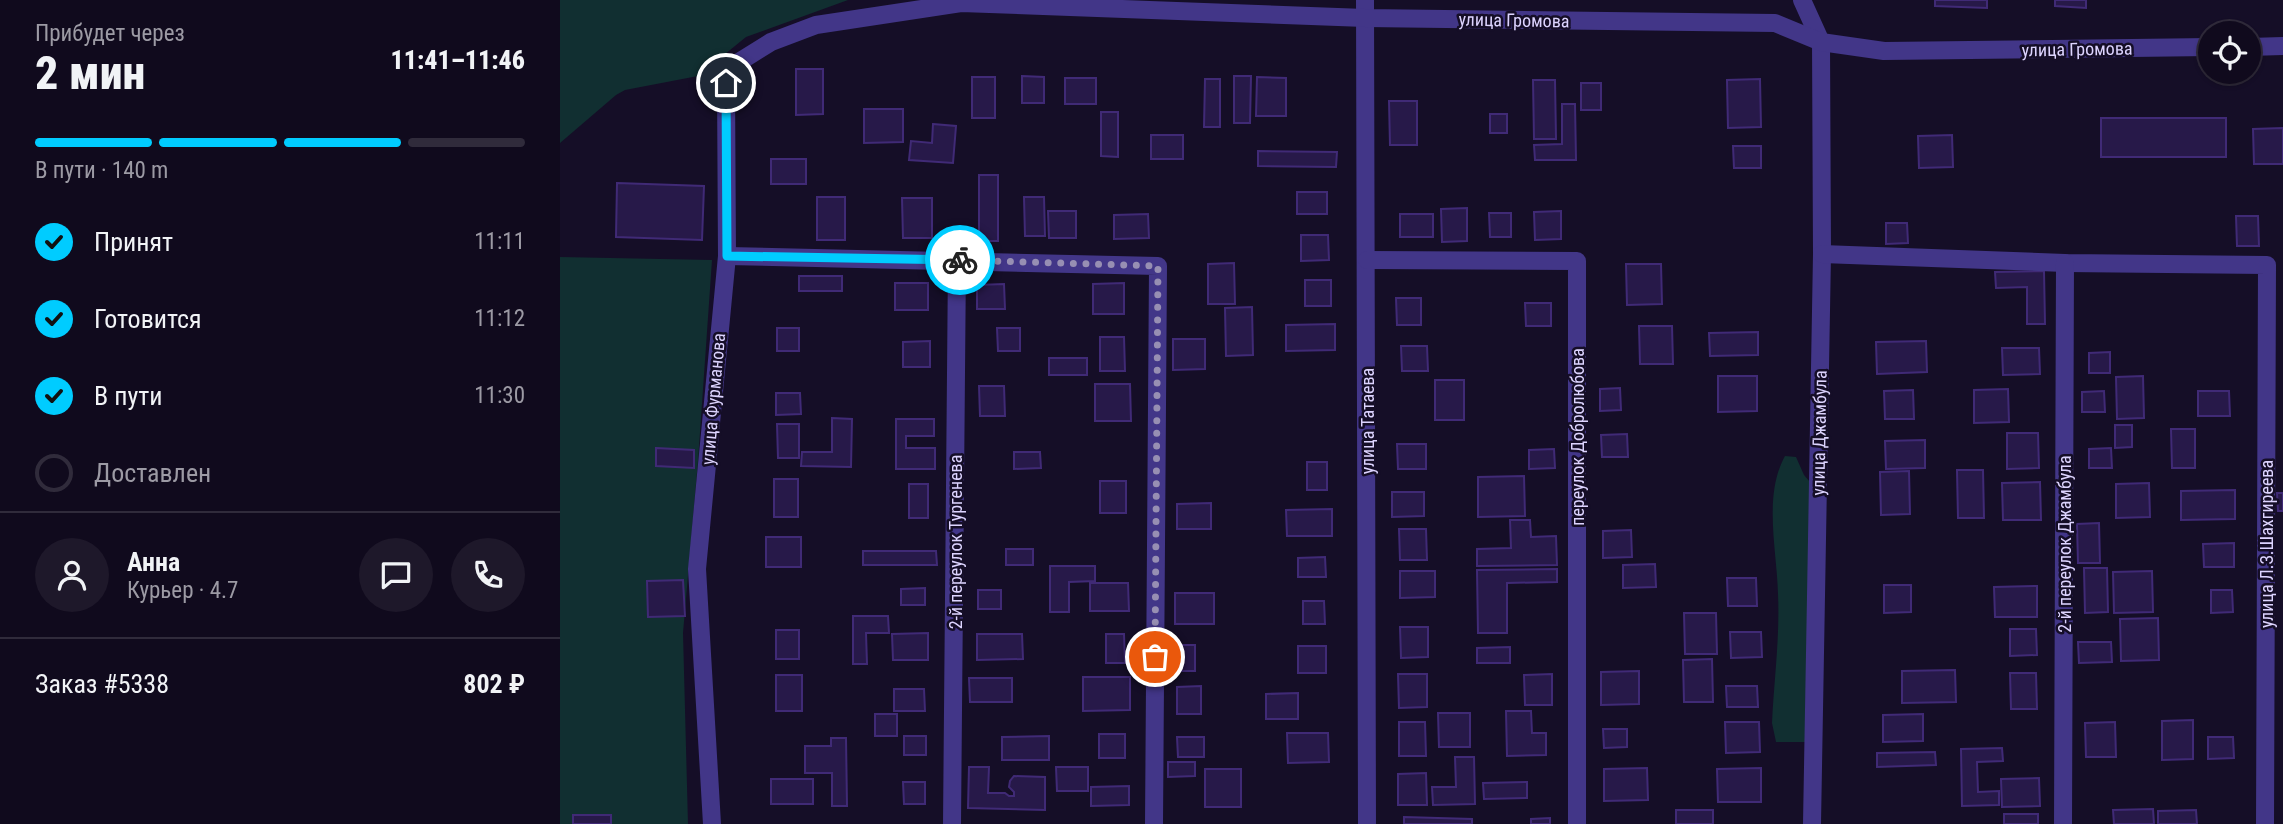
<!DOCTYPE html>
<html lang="ru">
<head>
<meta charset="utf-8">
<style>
	body { margin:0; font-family:"Roboto Condensed",sans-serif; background:#1e182a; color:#f1f3f6; height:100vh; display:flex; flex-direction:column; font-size:26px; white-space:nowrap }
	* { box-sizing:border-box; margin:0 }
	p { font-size:23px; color:#9c9aa4 }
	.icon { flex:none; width:38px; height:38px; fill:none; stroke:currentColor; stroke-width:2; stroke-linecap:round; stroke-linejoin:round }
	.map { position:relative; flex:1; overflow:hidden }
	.panel { display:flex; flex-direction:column; background:#100a1d; width:560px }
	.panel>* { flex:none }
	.buttons { position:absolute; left:1638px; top:21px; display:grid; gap:14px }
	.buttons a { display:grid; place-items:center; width:63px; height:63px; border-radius:50%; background:#100a1d; box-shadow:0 2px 5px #0004,0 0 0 2px #302b3b; font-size:35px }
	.pin { position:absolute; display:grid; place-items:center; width:60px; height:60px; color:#fff; margin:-30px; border:4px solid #fff; border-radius:50%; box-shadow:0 2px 7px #0007 }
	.courier { position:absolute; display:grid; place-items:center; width:70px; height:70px; margin:-35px; border:5px solid #0cf; border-radius:50%; background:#fff; color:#222; box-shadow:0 2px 9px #0007 }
	.summary em { font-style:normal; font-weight:800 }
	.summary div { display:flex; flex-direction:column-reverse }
	.summary { display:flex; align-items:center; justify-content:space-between; height:119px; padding:0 35px }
	h1 { font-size:46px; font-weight:800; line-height:52px }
	.bar { display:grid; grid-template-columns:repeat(4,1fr); gap:10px 7px; align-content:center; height:84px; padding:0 35px }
	.bar i { height:9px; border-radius:5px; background:#302b3b }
	.bar .on { background:#0cf }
	.bar p { grid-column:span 4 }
	.line { display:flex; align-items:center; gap:18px; padding:0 35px; border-top:2px solid #302b3b }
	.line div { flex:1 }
	.round { display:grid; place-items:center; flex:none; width:74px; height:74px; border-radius:37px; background:#1e182a }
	ol { padding:0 35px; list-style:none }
	li { display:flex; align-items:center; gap:21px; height:77px }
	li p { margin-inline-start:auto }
	li .icon { padding:7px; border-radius:50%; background:#0cf; color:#111; stroke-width:4 }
	li:last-child { color:#9c9aa4 }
	li i { width:38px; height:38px; border:4px solid #302b3b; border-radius:50% }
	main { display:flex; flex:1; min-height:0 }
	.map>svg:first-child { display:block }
</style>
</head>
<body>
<main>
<section class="panel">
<div class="summary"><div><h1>2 мин</h1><p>Прибудет через</p></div><em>11:41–11:46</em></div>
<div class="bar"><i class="on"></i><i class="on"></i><i class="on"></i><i></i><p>В пути · 140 m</p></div>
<ol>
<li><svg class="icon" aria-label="check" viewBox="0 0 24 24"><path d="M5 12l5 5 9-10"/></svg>Принят<p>11:11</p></li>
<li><svg class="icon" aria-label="check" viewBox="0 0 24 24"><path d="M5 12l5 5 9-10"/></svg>Готовится<p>11:12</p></li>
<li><svg class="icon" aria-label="check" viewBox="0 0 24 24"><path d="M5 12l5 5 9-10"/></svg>В пути<p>11:30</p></li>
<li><i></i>Доставлен</li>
</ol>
<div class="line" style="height:126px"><a class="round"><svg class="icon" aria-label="person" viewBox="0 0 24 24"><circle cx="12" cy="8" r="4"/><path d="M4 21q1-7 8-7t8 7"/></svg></a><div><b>Анна</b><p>Курьер · 4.7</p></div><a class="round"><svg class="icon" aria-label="chat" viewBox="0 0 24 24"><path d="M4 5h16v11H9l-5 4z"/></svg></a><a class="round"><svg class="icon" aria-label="phone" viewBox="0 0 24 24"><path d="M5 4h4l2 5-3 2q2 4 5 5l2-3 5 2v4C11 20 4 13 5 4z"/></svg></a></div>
<div class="line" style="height:91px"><div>Заказ #5338</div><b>802 ₽</b></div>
</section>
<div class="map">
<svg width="1723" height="824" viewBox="0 0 1723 824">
	<rect width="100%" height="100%" fill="#150e27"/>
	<g fill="#112f31">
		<polygon points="0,0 288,0 186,37 138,76 65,90 56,95 0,143"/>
		<polygon points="0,257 152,260 138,461 123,633 128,824 0,824"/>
		<path d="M1225,456L1236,457L1244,475L1250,482L1245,742H1216L1212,723C1214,681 1220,637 1218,594C1217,550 1203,496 1225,456Z"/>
	</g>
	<g fill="#271949" stroke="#402a76" stroke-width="2">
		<polygon points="1375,0 1427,0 1427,8 1375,6"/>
		<polygon points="1495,0 1526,0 1526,8 1495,6"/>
		<polygon points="236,69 263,69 263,114 236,115"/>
		<polygon points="462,76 484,77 484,103 462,103"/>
		<polygon points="674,76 691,76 690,123 674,123"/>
		<rect x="412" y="77" width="23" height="41"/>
		<polygon points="697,77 726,78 726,116 696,116"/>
		<rect x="505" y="78" width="31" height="26"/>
		<polygon points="645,79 660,79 660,127 644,127"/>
		<polygon points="1200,79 1201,127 1168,128 1167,80"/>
		<polygon points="973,80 995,80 996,139 974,139"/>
		<rect x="1021" y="83" width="20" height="27"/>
		<polygon points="829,101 857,101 857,145 830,145"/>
		<polygon points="1002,104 1015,104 1016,160 975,160 974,145 1002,144"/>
		<polygon points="304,109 343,109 343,142 304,143"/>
		<polygon points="541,112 558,112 558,157 541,156"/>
		<rect x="930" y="114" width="17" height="19"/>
		<rect x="1541" y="118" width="125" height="39"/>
		<polygon points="373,124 396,126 393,163 349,160 351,141 372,143"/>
		<polygon points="1723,128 1723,164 1694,164 1693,129"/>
		<rect x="591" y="135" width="32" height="24"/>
		<polygon points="1392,135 1393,167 1359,168 1358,136"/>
		<polygon points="1173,146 1201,146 1201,168 1174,168"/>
		<polygon points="698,151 777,152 776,167 698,166"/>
		<rect x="211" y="159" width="35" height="25"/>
		<rect x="419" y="175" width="19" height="66"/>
		<polygon points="57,183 144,186 142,240 56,237"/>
		<rect x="737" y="192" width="30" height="22"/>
		<rect x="257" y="197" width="28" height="43"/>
		<polygon points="464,197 484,197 485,236 465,236"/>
		<polygon points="342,198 372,198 372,238 343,238"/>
		<polygon points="907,208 907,241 882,242 881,209"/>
		<polygon points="488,211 516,211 516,238 489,238"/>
		<polygon points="1001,211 1001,239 975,240 974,212"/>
		<polygon points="929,213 951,213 951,237 930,237"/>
		<polygon points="588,214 589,238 554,239 554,215"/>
		<rect x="840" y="214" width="33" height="23"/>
		<polygon points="1676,216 1698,216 1699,246 1677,246"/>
		<polygon points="1326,223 1347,223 1348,243 1326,244"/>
		<polygon points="741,235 768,235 769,260 741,261"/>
		<polygon points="674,263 675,304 648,304 648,264"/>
		<polygon points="1066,264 1101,264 1102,304 1067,305"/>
		<polygon points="1484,271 1485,324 1467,324 1467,287 1436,288 1435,272"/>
		<rect x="239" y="276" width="43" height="15"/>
		<rect x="745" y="280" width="26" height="26"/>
		<rect x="335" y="283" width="33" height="27"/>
		<polygon points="564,283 564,314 533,314 533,284"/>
		<polygon points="444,284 445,309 417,309 417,285"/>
		<polygon points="836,298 861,298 861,325 837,325"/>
		<polygon points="965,303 991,303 991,326 966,326"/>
		<polygon points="692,307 693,355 666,356 665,308"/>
		<polygon points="775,324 775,350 726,351 726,325"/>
		<polygon points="1079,326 1112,326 1113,364 1080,364"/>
		<rect x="217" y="328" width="22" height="23"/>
		<polygon points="437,328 460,328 460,351 438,351"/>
		<polygon points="1198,332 1198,355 1150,356 1149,333"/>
		<polygon points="540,337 564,337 565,371 540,371"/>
		<polygon points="613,339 645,339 645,369 613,370"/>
		<polygon points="370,341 370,367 343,367 343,342"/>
		<polygon points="1366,341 1367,372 1317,374 1316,342"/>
		<polygon points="841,346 867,346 868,371 842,371"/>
		<polygon points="1442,348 1479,348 1480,374 1443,375"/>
		<polygon points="1550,352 1550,373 1529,373 1529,353"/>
		<rect x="489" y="358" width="38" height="17"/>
		<polygon points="1158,376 1197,376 1197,411 1158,412"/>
		<polygon points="1583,376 1584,418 1557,419 1556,377"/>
		<rect x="875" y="380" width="29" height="40"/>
		<polygon points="535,384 570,384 571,421 535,421"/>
		<polygon points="419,386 444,386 445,416 420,416"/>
		<polygon points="1060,388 1061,410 1040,411 1040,389"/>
		<polygon points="1448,389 1449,422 1414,423 1414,390"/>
		<polygon points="1353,390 1354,419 1325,419 1324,391"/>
		<polygon points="1544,391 1545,412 1522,412 1522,392"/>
		<polygon points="1638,391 1669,391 1670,416 1638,416"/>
		<polygon points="216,393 240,393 241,414 216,415"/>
		<polygon points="272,418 292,419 291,467 241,466 242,452 272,452"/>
		<polygon points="336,419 374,419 374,436 346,436 346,448 375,448 375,469 336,469"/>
		<polygon points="217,424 239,424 239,458 218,458"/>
		<polygon points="1555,425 1572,425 1572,447 1555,448"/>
		<polygon points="1611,429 1635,429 1635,468 1612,468"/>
		<polygon points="1447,433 1478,433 1479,468 1447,469"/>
		<polygon points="1067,434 1068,457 1042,457 1041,435"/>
		<polygon points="1365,440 1365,468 1326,469 1325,441"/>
		<polygon points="837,444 866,444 866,469 838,469"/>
		<polygon points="96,448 134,450 134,468 96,466"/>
		<polygon points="1551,448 1552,468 1529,468 1529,449"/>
		<polygon points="994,449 995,468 969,469 969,450"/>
		<polygon points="454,452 480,452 481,468 454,469"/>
		<rect x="747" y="462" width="20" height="28"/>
		<polygon points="1397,470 1423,470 1424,518 1398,518"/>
		<polygon points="1349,471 1350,514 1321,515 1320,472"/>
		<polygon points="964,476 965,516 918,517 918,477"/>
		<rect x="214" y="479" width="24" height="38"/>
		<rect x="540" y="481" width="26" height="32"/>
		<polygon points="1480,482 1481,520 1443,520 1442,483"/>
		<polygon points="1589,483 1590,517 1556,518 1556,484"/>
		<rect x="349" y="484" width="19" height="34"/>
		<polygon points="1675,490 1675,519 1621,520 1621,491"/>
		<polygon points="832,492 864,492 864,516 832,517"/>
		<polygon points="1717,493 1723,493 1723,511 1718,511"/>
		<polygon points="651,503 651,529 617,529 617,504"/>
		<polygon points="772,509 772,536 727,536 726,510"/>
		<polygon points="950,520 970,520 971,537 996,536 997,565 917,566 917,549 951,548"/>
		<polygon points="1539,523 1540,563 1518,563 1517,524"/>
		<polygon points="839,529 866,529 867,560 840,560"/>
		<polygon points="1071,530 1072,557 1043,558 1043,531"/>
		<rect x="206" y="537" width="35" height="30"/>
		<polygon points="1674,543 1674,567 1644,567 1643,544"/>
		<rect x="446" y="549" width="27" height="16"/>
		<polygon points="303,551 376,551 377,565 303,565"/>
		<polygon points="765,557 766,577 738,577 738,558"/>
		<polygon points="1095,564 1096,587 1063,588 1063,565"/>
		<polygon points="490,566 535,566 535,581 509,582 509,612 490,612"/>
		<polygon points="1524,568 1547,568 1548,612 1525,613"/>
		<polygon points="997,569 997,582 947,583 947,633 918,633 917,570"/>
		<polygon points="840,571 875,571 875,597 840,598"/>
		<polygon points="1592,571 1593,612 1554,613 1553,572"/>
		<polygon points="1167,578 1196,578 1197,606 1168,606"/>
		<polygon points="123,580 125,616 88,617 87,581"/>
		<polygon points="530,583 568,583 569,611 530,611"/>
		<polygon points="1324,585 1351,585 1351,612 1324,613"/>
		<polygon points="1477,586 1477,617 1435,617 1434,587"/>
		<polygon points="365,588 365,605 341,605 341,589"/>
		<rect x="418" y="590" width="23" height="19"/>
		<polygon points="1651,590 1672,590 1673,612 1651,613"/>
		<rect x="615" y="593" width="39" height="31"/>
		<polygon points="743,601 764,601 765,624 743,624"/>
		<polygon points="1124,613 1156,613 1157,654 1125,654"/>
		<polygon points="293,616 328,616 329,633 306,633 307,664 293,664"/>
		<polygon points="1598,618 1599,660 1561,661 1560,619"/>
		<polygon points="840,627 868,627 868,657 841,658"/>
		<polygon points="1450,629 1476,629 1477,655 1450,656"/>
		<rect x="216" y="630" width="23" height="29"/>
		<polygon points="1170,632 1201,632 1202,657 1171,658"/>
		<polygon points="368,633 368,660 333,660 332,634"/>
		<polygon points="417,634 462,634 463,659 417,660"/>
		<polygon points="546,634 564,634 565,663 546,663"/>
		<polygon points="1518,642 1551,642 1552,662 1519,663"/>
		<polygon points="615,645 635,645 635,671 616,671"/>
		<rect x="738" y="646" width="28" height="27"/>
		<polygon points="950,647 950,663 917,663 917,648"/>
		<polygon points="1152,659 1153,702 1124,702 1123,660"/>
		<polygon points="1395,670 1396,702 1342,703 1342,671"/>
		<polygon points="1079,671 1079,704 1041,705 1041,672"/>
		<polygon points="1450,673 1476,673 1477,709 1451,709"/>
		<polygon points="838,674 867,674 867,707 839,708"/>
		<polygon points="992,674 992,705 965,705 964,675"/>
		<rect x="216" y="675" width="26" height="36"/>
		<polygon points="523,677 570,677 570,710 523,711"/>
		<polygon points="409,678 452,678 452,702 410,702"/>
		<polygon points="641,686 641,714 617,714 617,687"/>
		<polygon points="1166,686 1197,686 1198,707 1167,707"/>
		<polygon points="334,689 364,689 365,711 334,711"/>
		<polygon points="738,693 738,719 706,719 706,694"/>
		<polygon points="946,711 971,711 972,733 986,733 986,755 947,756"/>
		<polygon points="878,713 910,713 910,747 879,747"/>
		<rect x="315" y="714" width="22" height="22"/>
		<polygon points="1363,714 1363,741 1323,742 1323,715"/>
		<polygon points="1633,720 1633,759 1602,760 1602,721"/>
		<polygon points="839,722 865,722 866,756 839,756"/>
		<polygon points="1165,722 1199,722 1200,752 1166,753"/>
		<polygon points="1555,722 1556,757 1526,757 1525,723"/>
		<polygon points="1043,729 1067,729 1067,747 1044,748"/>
		<polygon points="727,733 768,733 769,762 728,763"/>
		<rect x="539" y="734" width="26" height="24"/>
		<rect x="344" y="736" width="22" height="19"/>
		<polygon points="489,736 489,760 442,760 442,737"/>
		<polygon points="617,737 644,737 644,757 618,757"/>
		<polygon points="1648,737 1673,737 1674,758 1648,759"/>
		<polygon points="271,738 286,738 287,806 272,806 272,773 245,773 245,746 271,746"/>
		<polygon points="1442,748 1443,761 1417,762 1418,792 1439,791 1439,805 1402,806 1401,749"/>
		<polygon points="1375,752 1376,765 1317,767 1317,753"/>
		<polygon points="895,757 914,757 915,804 873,805 872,787 896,787"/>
		<polygon points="608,762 635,762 635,776 608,777"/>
		<polygon points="409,767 429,767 428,793 445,793 449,796 454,796 454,792 449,787 450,781 454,776 485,777 485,810 408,808"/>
		<polygon points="496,767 528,767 528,791 497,791"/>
		<polygon points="1087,768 1088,800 1044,801 1044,769"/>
		<polygon points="1201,768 1201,802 1158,802 1157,769"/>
		<rect x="645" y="769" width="36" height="38"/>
		<polygon points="866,773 867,805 838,805 838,774"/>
		<polygon points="1479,778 1480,806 1442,807 1441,779"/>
		<rect x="211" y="779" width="42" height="25"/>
		<polygon points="343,782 365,782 365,804 344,804"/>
		<polygon points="967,782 967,798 924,799 923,783"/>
		<polygon points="569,786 569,805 531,806 531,787"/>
		<polygon points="1593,809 1594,824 1554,824 1553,810"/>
		<rect x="1116" y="810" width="37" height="14"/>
		<polygon points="1636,810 1637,824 1598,824 1598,811"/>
		<rect x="1444" y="814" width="34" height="10"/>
		<rect x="13" y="815" width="38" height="9"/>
		<polygon points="844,817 912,819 912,824 844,824"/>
		<polygon points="990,818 990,824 971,824 971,819"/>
	</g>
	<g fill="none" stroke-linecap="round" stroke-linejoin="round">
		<g stroke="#423688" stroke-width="18">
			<polyline points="805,0 807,824"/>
			<polyline points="1242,0 1261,42 1262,254 1252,824"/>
			<polyline points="1689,47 1723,46"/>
			<polyline points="1262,254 1505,263 1707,265 1705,824"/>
			<polyline points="167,256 598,266 594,824"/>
			<polyline points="807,260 1017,261 1017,824"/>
			<polyline points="152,824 137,569 167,256 166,84 179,62 211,42 256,25 401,3 805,18 1215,23 1261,42 1324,51 1650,47"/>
			<polyline points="392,824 397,260"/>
			<polyline points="1503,824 1505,263"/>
		</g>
	</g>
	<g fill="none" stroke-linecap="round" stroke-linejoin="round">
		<polyline stroke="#978fb3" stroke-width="7" stroke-dasharray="0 12.6" points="400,260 598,266 595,657"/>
		<polyline stroke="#0cf" stroke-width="9" points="166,83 167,256 400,260"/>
	</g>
	<g text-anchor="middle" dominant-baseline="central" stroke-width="5" stroke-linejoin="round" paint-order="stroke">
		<g font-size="18" fill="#ddd4ff" stroke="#150e27">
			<text transform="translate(954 20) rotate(1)">улица Громова</text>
			<text transform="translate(1517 49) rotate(-1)">улица Громова</text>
			<text transform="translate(153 399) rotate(-85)">улица Фурманова</text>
			<text transform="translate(807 421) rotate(-90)">улица Татаева</text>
			<text transform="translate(1259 433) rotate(-89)">улица Джамбула</text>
			<text transform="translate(1017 437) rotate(-90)">переулок Добролюбова</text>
			<text transform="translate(395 542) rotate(-90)">2-й переулок Тургенева</text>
			<text transform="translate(1504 544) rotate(-90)">2-й переулок Джамбула</text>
			<text transform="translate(1706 544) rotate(-90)">улица Л.З.Шахгиреева</text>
		</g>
	</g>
</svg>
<div class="buttons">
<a><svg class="icon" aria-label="locate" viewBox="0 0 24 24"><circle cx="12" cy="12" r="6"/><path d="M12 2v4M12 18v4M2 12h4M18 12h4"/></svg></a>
</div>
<div class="pin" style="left:595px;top:657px;background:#ea580c"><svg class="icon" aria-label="bag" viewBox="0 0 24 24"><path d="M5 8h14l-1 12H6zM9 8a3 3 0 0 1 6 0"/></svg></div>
<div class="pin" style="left:166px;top:83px;background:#1f2937"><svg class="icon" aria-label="home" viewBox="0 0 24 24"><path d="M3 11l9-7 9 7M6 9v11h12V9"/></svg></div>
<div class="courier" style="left:400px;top:260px"><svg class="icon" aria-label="bike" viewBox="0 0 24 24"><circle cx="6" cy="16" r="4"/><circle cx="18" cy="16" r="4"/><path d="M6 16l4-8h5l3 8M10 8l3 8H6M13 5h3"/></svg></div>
</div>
</main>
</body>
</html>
